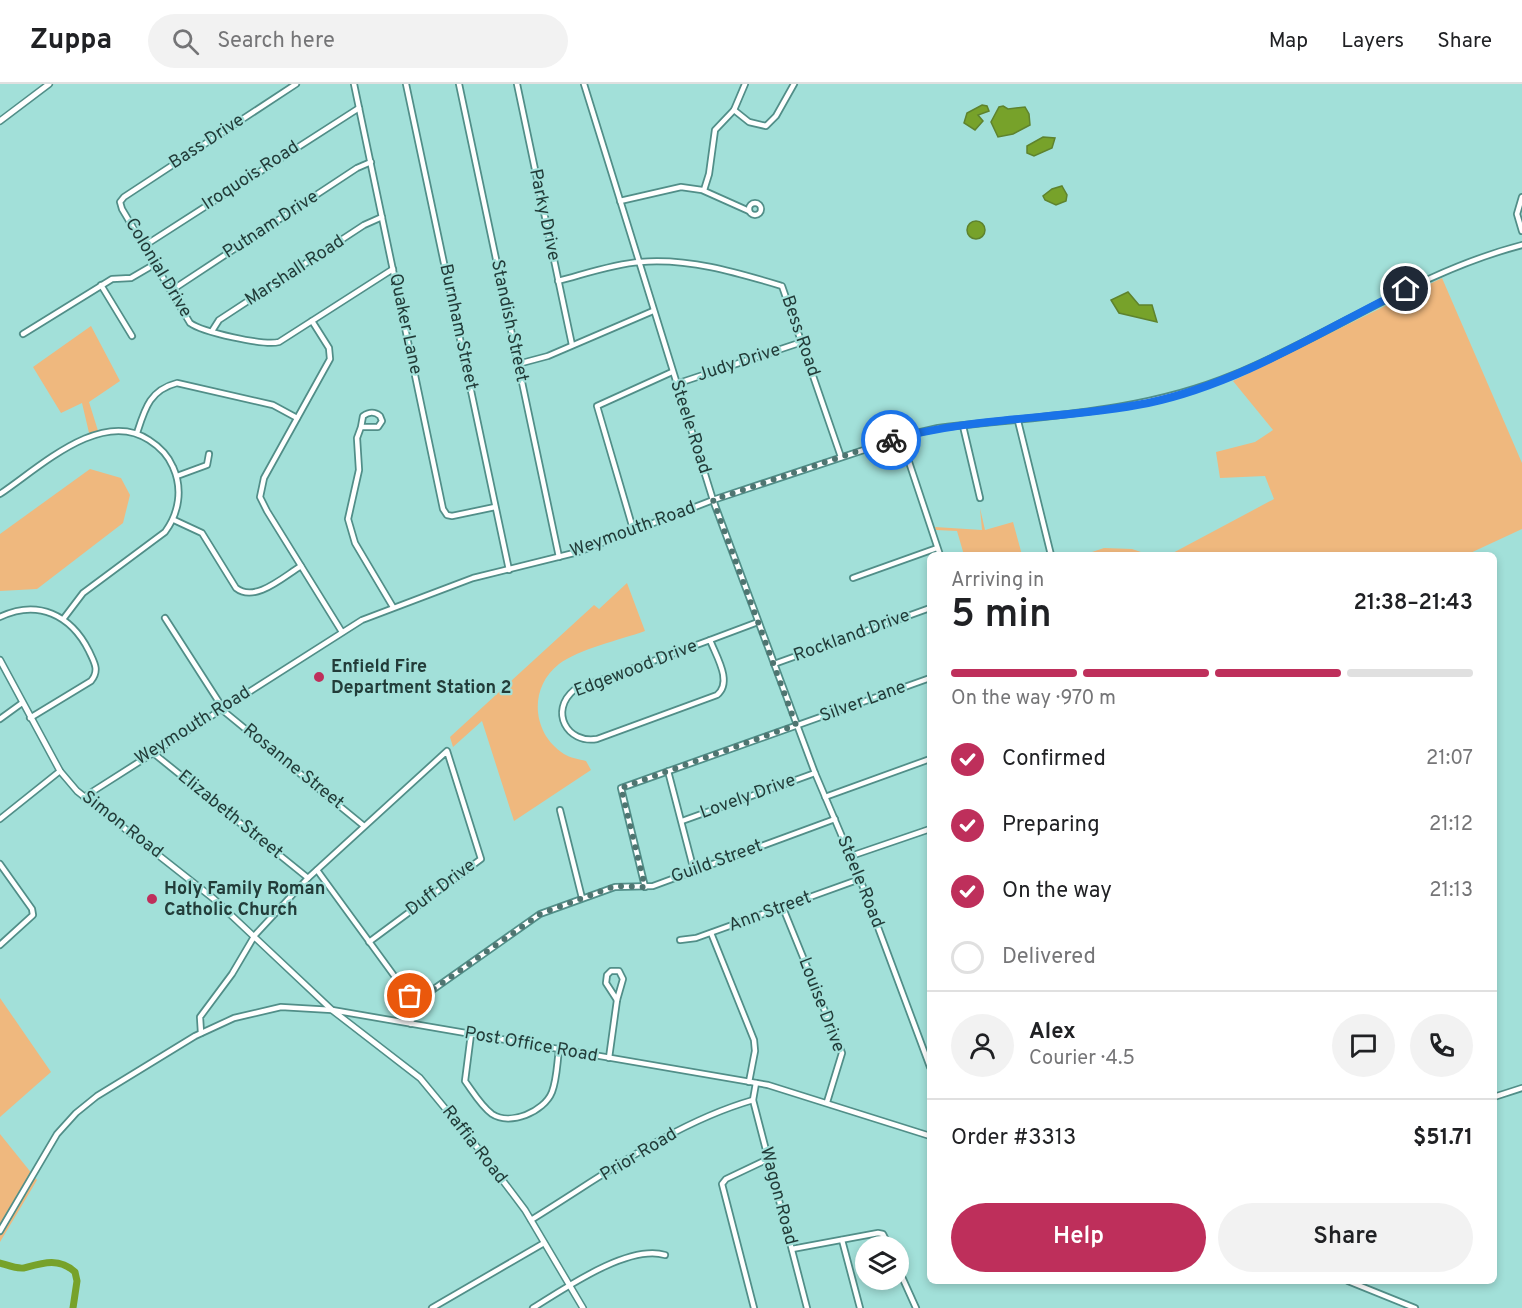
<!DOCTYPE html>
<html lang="en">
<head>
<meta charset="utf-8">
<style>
	body { margin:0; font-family:Overpass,sans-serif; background:#f2f2f2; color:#202124; height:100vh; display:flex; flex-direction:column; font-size:22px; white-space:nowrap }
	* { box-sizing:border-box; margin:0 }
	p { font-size:20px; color:#757577 }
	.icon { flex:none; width:33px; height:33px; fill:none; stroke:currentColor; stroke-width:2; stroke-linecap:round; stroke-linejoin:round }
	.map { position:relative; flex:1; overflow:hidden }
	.drawer { position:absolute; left:927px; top:468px; width:570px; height:732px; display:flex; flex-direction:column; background:#fff; border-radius:9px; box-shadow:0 3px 9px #0003 }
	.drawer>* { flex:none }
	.tools { position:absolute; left:855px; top:1152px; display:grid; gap:12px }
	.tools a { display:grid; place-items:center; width:54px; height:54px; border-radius:50%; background:#fff; box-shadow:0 3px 9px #0003; font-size:30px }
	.pin { position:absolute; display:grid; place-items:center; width:51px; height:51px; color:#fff; margin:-26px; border:3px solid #fff; border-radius:50%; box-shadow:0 2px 6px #0007 }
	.courier { position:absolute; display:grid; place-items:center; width:60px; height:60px; margin:-30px; border:4px solid #1a73e8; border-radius:50%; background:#fff; color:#222; box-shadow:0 2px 8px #0007 }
	.summary em { font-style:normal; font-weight:600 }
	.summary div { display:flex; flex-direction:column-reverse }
	.summary { display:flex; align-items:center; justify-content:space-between; height:102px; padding:0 24px }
	h1 { font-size:39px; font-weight:600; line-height:45px }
	.bar { display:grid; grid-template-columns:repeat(4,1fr); gap:9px 6px; align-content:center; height:72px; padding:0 24px }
	.bar i { height:8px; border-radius:4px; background:#e0e0e0 }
	.bar .active { background:#be2f5b }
	.bar p { grid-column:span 4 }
	.line { display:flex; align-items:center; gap:15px; padding:0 24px; border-top:2px solid #e0e0e0 }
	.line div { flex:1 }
	.round { display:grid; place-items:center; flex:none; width:63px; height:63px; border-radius:32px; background:#f2f2f2 }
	ol { padding:0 24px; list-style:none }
	li { display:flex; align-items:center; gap:18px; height:66px }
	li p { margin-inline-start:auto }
	li .icon { padding:6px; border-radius:50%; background:#be2f5b; color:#fff; stroke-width:4 }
	li:last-child { color:#757577 }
	li i { width:33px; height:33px; border:3px solid #e0e0e0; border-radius:50% }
	.action { display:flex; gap:12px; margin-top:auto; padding:12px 24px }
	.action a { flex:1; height:69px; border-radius:36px; background:#be2f5b; color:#fff; font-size:24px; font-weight:600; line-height:69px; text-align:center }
	.action a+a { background:#f2f2f2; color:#202124 }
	header { display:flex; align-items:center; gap:36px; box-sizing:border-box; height:84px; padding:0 30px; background:#fff; border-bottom:2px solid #e0e0e0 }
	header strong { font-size:28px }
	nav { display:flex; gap:33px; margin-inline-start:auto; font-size:21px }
	.search { width:420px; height:54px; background:#f2f2f2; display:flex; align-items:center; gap:15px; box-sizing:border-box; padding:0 21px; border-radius:33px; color:#757577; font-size:22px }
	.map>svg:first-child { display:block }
</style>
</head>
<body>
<header>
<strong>Zuppa</strong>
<div class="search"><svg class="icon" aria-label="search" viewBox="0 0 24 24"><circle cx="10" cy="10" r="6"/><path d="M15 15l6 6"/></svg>Search here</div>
<nav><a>Map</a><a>Layers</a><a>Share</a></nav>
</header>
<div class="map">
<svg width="1522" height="1224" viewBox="0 0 1522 1224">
	<rect width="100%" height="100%" fill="#a2e0d9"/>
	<g fill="#efb87e">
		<polygon points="1442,194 1522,379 1522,445 1466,471 1169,471 1274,415 1265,392 1220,394 1216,368 1255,358 1273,346 1233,297"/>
		<polygon points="91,242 120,297 89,318 99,350 90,353 82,319 61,329 33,283"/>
		<polygon points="90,385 121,394 130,411 123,439 37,505 0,507 0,450"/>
		<polygon points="980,424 985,446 1013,438 1022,471 964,471 957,447 936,446 935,443 982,446"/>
		<polygon points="1104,464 1132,465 1150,471 1083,471"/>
		<path d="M627,499L645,547C620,556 579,565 559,580C528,604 532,650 564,670C570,674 579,675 586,677L591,686L514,737L482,637L453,663L450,653L594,521L599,525Z"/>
		<polygon points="0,914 51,988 0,1033"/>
		<polygon points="0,1050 37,1096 0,1158"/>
	</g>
	<g fill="#77a22a" stroke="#5e832e" stroke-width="1.5">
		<polygon points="982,21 987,22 989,27 978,31 983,37 975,46 964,39 967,29"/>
		<polygon points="1003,22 1008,25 1025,23 1029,30 1030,41 1013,50 998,53 991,38 999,23"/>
		<polygon points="1043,53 1055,54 1052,64 1034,72 1027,69 1027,62"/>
		<polygon points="1062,102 1067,111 1066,117 1056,121 1045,116 1043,112 1052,105"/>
		<circle cx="976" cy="146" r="9"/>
		<polygon points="1128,208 1139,221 1152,221 1157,238 1119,229 1111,216"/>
	</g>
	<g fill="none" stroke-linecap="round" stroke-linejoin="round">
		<path stroke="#77a22a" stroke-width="7" d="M0,1179C7,1181 17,1185 24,1184C42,1179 59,1173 75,1188L77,1197L73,1224"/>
		<g stroke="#518e88" stroke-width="8">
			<g id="minor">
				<path d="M296,0L124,113L120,118L122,125L190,239C202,248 264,262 279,258L393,185"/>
				<polyline points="354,0 443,425 447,431 452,432 495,423"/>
				<polyline points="406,0 509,486"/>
				<polyline points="459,0 559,473"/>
				<polyline points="517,0 572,261"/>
				<polyline points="584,0 713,416 815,689 860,795 930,983"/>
				<polyline points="734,26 749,38 766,42 776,32 794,0"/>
				<polyline points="704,106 709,90 715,46 734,26 745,0"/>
				<polyline points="1522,113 1517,130 1522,147"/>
				<polyline points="620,117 681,103 702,106 749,127"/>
				<circle cx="755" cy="125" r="6"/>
				<polyline points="144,162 359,24"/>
				<path d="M558,197C585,190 613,180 640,178C689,174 735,188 782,202L841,373"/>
				<polyline points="101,201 132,252"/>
				<polyline points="172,206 357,84 371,78"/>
				<polyline points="312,237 329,264 330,275 264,394 260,413 267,427 342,548"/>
				<polyline points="212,247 219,236 364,141 382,133"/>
				<polyline points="23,250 112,195 131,194 155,180"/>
				<polyline points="518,280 548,272 653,227"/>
				<polyline points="676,300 802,258"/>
				<polyline points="1018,337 1051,471"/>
				<polyline points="963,342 980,414"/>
				<path d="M361,343L363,332C369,328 374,327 380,332L382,337L378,343H361L357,354L359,386L348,435L355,459L393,523"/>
				<path d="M137,349C145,324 150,306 177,299L273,321L297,334"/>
				<polyline points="901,354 940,471"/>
				<polyline points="177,392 207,381 209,370"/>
				<path d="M0,410C39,384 101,324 149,356C160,363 168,371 173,383C183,405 179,429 165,448L83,509L64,534"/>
				<path d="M174,436L202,449L236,504C255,519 283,493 301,482"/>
				<polyline points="633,445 597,322 672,288"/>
				<polyline points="853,494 937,464"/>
				<path d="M0,533C38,515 71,531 89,567C94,578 100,586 91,597L30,634"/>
				<polyline points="165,534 226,629 364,742"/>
				<path d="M710,556C716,572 733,598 717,611L597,655C567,660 549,627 574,606Z"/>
				<polyline points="710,556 758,538"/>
				<polyline points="774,580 930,524"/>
				<polyline points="0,635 22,619"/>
				<polyline points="152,668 308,794"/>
				<polyline points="668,687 694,787"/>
				<path d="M84,713L362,536L473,494L578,468L713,416L912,350L938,344C1038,332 1139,330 1233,291C1331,251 1418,188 1522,161"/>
				<polyline points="825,713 930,675"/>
				<polyline points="560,726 582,814"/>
				<polyline points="0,735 60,687"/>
				<polyline points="682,737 815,689"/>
				<polyline points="851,772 930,745"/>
				<polyline points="0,780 32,825 33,831 0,861"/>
				<polyline points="317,786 414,919 411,940"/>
				<polyline points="645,803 621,704 930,594"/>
				<polyline points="783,824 842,969 827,1018"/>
				<polyline points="711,849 754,956 755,967 749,998"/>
				<polyline points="680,856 696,854 860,795"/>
				<polygon points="611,887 619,887 623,895 617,916 606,899 607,891"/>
				<polyline points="414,919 540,830 615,803 653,802 835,735"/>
				<polyline points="201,949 200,933 232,890 255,851 308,794 447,667 481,775 369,858"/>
				<path d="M471,950L465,997C473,1008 481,1022 492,1030C510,1042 544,1028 552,1008C557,995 557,979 559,966"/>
				<polyline points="609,974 617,916"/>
				<polyline points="756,999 753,1016 807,1224"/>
				<polyline points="1494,1013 1522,1004"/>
				<path d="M531,1136C601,1093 673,1039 753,1016"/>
				<polyline points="0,1147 57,1050 76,1029 97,1012 195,952 234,934 281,923 332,926 768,1001 930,1052"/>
				<polyline points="842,1156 860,1224"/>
				<polyline points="792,1165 878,1149 883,1150 889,1162"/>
				<polyline points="898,1184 916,1224"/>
				<polyline points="1348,1197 1415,1224"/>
				<polyline points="432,1224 544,1159"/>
				<path d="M533,1224C564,1205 628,1160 665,1171"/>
				<polyline points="754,1224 722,1100 726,1095 768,1075"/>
			</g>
		</g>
		<g stroke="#518e88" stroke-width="8">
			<g id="major">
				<polyline points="0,37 49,0"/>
				<polyline points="0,576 60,687 77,707 214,815 332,926 420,994 482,1069 525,1126 583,1224"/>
			</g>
		</g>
		<use href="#minor" stroke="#fff" stroke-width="4.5"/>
		<use href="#major" stroke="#fff" stroke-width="5"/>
	</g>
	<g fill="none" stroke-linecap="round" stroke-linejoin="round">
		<polyline stroke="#4f7571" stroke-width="6" stroke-dasharray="0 10.8" points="410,912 414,919 540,830 615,802 645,803 621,704 796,641 713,416 891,356"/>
		<path stroke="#1a73e8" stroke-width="8" d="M891,356C974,332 1063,336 1148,319C1239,300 1323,246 1406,205"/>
	</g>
	<g fill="#be2f5b" stroke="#a2e0d9" stroke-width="2">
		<circle cx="319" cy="593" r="6"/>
		<circle cx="152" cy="815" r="6"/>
	</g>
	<g text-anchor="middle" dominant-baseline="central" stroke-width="4.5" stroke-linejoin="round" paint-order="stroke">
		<g font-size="18" fill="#223c39" stroke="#a2e0d9">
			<text transform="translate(207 58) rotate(-33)">Bass Drive</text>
			<text transform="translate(251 92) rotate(-33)">Iroquois Road</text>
			<text transform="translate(544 131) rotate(78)">Parky Drive</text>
			<text transform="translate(271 141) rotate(-33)">Putnam Drive</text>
			<text transform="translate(158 184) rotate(59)">Colonial Drive</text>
			<text transform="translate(295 187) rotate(-33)">Marshall Road</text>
			<text transform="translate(509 237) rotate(78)">Standish Street</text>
			<text transform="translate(405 240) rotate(78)">Quaker Lane</text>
			<text transform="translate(458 243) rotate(78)">Burnham Street</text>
			<text transform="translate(800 252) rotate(71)">Bess Road</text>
			<text transform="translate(739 279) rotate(-18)">Judy Drive</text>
			<text transform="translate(690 343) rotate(72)">Steele Road</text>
			<text transform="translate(633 446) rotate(-20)">Weymouth Road</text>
			<text transform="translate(852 552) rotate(-20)">Rockland Drive</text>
			<text transform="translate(636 585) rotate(-21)">Edgewood Drive</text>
			<text transform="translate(863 618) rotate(-20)">Silver Lane</text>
			<text transform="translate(193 642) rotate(-32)">Weymouth Road</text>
			<text transform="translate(293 683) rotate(39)">Rosanne Street</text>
			<text transform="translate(748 713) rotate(-20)">Lovely Drive</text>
			<text transform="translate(230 731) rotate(39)">Elizabeth Street</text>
			<text transform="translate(122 741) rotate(38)">Simon Road</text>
			<text transform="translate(717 778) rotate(-20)">Guild Street</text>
			<text transform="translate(860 798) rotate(68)">Steele Road</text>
			<text transform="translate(441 804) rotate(-37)">Duff Drive</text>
			<text transform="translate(770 828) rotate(-20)">Ann Street</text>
			<text transform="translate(821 921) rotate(69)">Louise Drive</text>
			<text transform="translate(531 961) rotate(10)">Post Office Road</text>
			<text transform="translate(474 1061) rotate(52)">Raffia Road</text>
			<text transform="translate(639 1071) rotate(-31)">Prior Road</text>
			<text transform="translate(778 1112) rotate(75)">Wagon Road</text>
		</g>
		<g font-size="18" font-weight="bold" fill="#223c39" stroke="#a2e0d9" text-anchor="start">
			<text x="331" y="583">Enfield Fire<tspan x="331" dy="21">Department Station 2</tspan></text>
			<text x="164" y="805">Holy Family Roman<tspan x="164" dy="21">Catholic Church</tspan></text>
		</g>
	</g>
</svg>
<div class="tools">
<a><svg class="icon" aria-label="layers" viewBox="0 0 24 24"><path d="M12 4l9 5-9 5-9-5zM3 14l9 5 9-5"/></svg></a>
</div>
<div class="pin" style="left:410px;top:912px;background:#ea580c"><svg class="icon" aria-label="bag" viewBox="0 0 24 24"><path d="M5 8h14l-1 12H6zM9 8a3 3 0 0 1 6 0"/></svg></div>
<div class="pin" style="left:1406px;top:205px;background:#1f2937"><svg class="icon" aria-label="home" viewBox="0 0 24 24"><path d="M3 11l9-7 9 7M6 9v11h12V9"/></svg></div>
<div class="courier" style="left:891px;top:356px"><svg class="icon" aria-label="bike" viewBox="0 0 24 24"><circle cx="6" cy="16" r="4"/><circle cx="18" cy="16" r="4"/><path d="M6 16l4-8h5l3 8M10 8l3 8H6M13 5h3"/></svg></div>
<section class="drawer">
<div class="summary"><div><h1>5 min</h1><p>Arriving in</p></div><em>21:38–21:43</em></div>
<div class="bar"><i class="active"></i><i class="active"></i><i class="active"></i><i></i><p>On the way · 970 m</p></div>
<ol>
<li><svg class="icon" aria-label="check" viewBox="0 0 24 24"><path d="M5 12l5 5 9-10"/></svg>Confirmed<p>21:07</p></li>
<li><svg class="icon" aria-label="check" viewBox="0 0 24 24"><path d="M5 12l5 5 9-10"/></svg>Preparing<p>21:12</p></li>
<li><svg class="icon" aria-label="check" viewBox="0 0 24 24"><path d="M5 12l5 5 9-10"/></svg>On the way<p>21:13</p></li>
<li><i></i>Delivered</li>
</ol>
<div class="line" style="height:108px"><a class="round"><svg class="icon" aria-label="person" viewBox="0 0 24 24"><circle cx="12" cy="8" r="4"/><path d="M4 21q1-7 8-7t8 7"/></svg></a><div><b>Alex</b><p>Courier · 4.5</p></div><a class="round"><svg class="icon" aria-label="chat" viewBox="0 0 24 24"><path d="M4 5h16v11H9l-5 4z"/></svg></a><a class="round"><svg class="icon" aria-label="phone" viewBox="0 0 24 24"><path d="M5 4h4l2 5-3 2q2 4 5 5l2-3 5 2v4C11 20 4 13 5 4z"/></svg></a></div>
<div class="line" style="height:78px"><div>Order #3313</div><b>$51.71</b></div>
<div class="action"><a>Help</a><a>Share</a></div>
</section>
</div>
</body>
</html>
